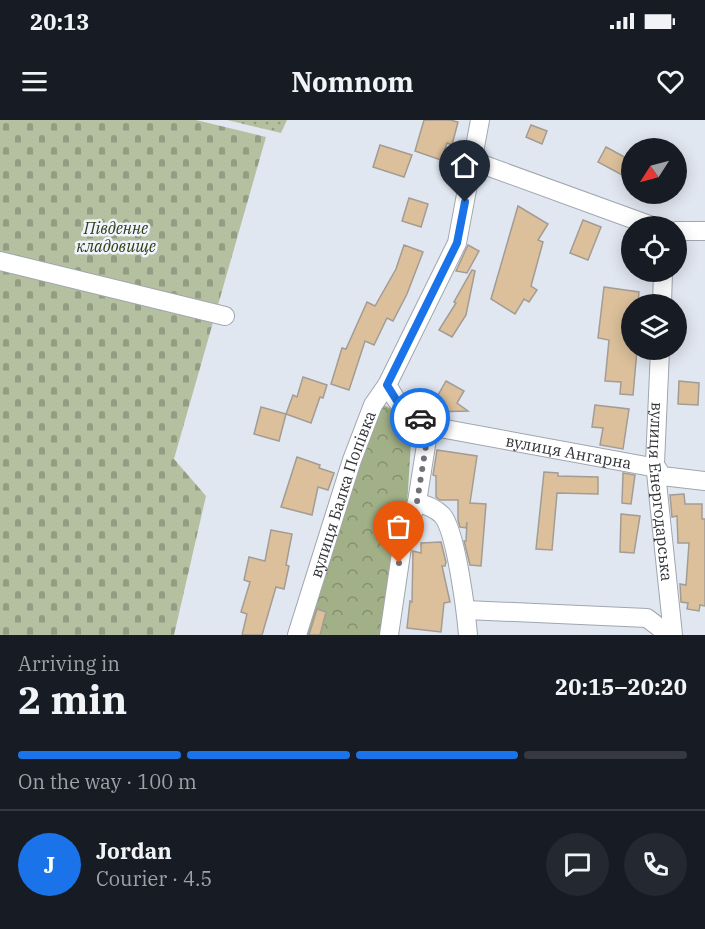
<!DOCTYPE html>
<html lang="en">
<head>
<meta charset="utf-8">
<style>
	body { margin:0; font-family:"IBM Plex Serif",serif; background:#242831; color:#f1f3f6; height:100vh; display:flex; flex-direction:column; font-size:22px; white-space:nowrap }
	* { box-sizing:border-box; margin:0 }
	p { font-size:20px; color:#9ea1a6 }
	.icon { flex:none; width:33px; height:33px; fill:none; stroke:currentColor; stroke-width:2; stroke-linecap:round; stroke-linejoin:round }
	.map { position:relative; height:515px; overflow:hidden }
	.drawer { display:flex; flex-direction:column; background:#171b24; flex:1 }
	.drawer>* { flex:none }
	.needle { width:39px; rotate:234deg }
	.tools { position:absolute; left:621px; top:18px; display:grid; gap:12px }
	.tools a { display:grid; place-items:center; width:66px; height:66px; border-radius:50%; background:#171b24; box-shadow:0 3px 15px #0003; font-size:30px }
	.pin { position:absolute; display:grid; place-items:center; width:51px; height:51px; color:#fff; margin:-62px -26px; border-radius:50% 50% 50% 0; rotate:-45deg; box-shadow:0 0 6px #0007 }
	.pin .icon { rotate:45deg }
	.courier { position:absolute; display:grid; place-items:center; width:60px; height:60px; margin:-30px; border:4px solid #1a73e8; border-radius:50%; background:#fff; color:#222; box-shadow:0 2px 8px #0007 }
	.summary em { font-style:normal; font-weight:700 }
	.summary div { display:flex; flex-direction:column-reverse }
	.summary { display:flex; align-items:center; justify-content:space-between; height:102px; padding:0 18px }
	h1 { font-size:39px; font-weight:700; line-height:45px }
	.bar { display:grid; grid-template-columns:repeat(4,1fr); gap:9px 6px; align-content:center; height:72px; padding:0 18px }
	.bar i { height:8px; border-radius:4px; background:#363941 }
	.bar .current { background:#1a73e8 }
	.bar p { grid-column:span 4 }
	.line { display:flex; align-items:center; gap:15px; padding:0 18px; border-top:2px solid #363941 }
	.line div { flex:1 }
	.round { display:grid; place-items:center; flex:none; width:63px; height:63px; border-radius:32px; background:#242831 }
	.status { display:flex; justify-content:space-between; align-items:center; height:42px; padding:0 30px; background:#171b24; direction:ltr }
	.status svg { height:16px; fill:currentColor }
	header { display:flex; justify-content:space-between; align-items:center; height:78px; padding:0 18px; background:#171b24; font-size:27px; font-weight:700 }
	.map>svg:first-child { display:block }
</style>
</head>
<body>
<div class="status"><b>20:13</b><svg viewBox="0 0 49 12"><path d="M0 12V9h3v3zM5 12V6h3v6zM10 12V3h3v9zM15 12V0h3v12zM26 1h20v11H26zM47 4h2v5h-2z"/></svg></div>
<header><svg class="icon" aria-label="menu" viewBox="0 0 24 24"><path d="M4 6h16M4 12h16M4 18h16"/></svg>Nomnom<svg class="icon" aria-label="heart" viewBox="0 0 24 24"><path d="M12 20l-8-8c-3-5 5-10 8-4 3-6 11-1 8 4z"/></svg></header>
<div class="map">
<svg width="705" height="515" viewBox="0 0 705 515">
	<defs>
		<pattern id="forest-crowns" width="20" height="18" patternUnits="userSpaceOnUse" patternTransform="scale(1.5)"><rect width="20" height="18" fill="#a2b087"/><path d="M2 6a3 3 0 1 1 6 0M12 15a3 3 0 1 1 6 0" fill="none" stroke="#85906f"/></pattern>
		<pattern id="cemetery-stones" width="16" height="16" patternUnits="userSpaceOnUse" patternTransform="scale(1.5)"><rect width="16" height="16" fill="#b5c0a1"/><path d="M2 7V4a2 2 0 0 1 4 0v3zM10 15v-3a2 2 0 0 1 4 0v3z" fill="#949d84"/></pattern>
		<pattern id="garden-dots" width="8" height="8" patternUnits="userSpaceOnUse" patternTransform="scale(1.5)"><rect width="8" height="8" fill="#b5c0a1"/><path d="M2 2h.1M6 6h.1" fill="none" stroke="#949d84" stroke-width="1.8" stroke-linecap="round"/></pattern>
	</defs>
	<rect width="100%" height="100%" fill="#e1e7f1"/>
	<polygon fill="url(#forest-crowns)" points="384,285 398,293 412,307 407,385 382,515 304,515 370,308"/>
	<polygon fill="url(#cemetery-stones)" points="0,0 196,0 266,17 174,339 206,376 174,515 0,515"/>
	<polygon fill="url(#garden-dots)" points="227,0 287,0 281,13"/>
	<g fill="#dcc09b" stroke="#a39c94" stroke-width="1.5">
		<polygon points="424,0 450,0 458,2 452,25 447,23 441,40 415,31"/>
		<polygon points="531,5 547,11 542,24 526,17"/>
		<polygon points="380,25 412,35 404,57 373,47"/>
		<polygon points="606,27 632,41 624,56 598,42"/>
		<polygon points="409,78 428,84 421,107 402,101"/>
		<polygon points="518,86 548,104 538,120 543,122 531,166 537,170 529,182 524,179 515,194 491,179"/>
		<polygon points="583,100 601,107 588,140 570,133"/>
		<polygon points="404,125 423,132 407,174 393,201 387,198 374,225 365,221 349,270 331,264 342,228 346,229 367,182 375,186 396,149"/>
		<polygon points="468,125 479,131 467,153 456,151"/>
		<polygon points="472,150 475,151 466,195 452,217 439,210 456,183 454,182"/>
		<polygon points="604,167 639,172 638,184 632,184 632,230 637,230 633,275 620,274 621,262 605,261 609,220 598,218"/>
		<polygon points="303,257 327,265 323,278 320,277 311,303 286,294 293,275 297,277"/>
		<polygon points="446,261 464,271 457,283 468,291 430,292 421,285 420,276 438,275"/>
		<polygon points="679,261 699,263 698,285 678,284"/>
		<polygon points="595,285 629,289 623,329 600,325 603,308 592,307"/>
		<polygon points="261,287 286,294 279,321 254,314"/>
		<polygon points="437,330 477,336 470,383 486,384 481,446 470,445 464,421 466,421 467,402 466,408 460,407 458,400 458,380 440,380 436,377 436,356 433,355"/>
		<polygon points="297,337 320,345 319,348 334,353 328,370 318,367 312,395 281,387"/>
		<polygon points="544,352 558,353 558,356 598,357 598,374 557,373 552,430 536,429"/>
		<polygon points="623,353 635,355 631,384 622,383"/>
		<polygon points="684,374 685,384 702,384 702,399 705,399 705,486 700,485 699,491 687,489 688,483 681,482 680,464 686,465 689,423 678,423 677,396 672,397 670,375"/>
		<polygon points="621,394 640,396 634,433 620,432"/>
		<polygon points="271,410 292,414 286,445 289,446 284,469 276,467 262,515 242,515 247,494 241,492 250,462 244,460 249,437 265,441"/>
		<polygon points="441,422 446,442 445,446 442,446 450,482 444,483 441,512 407,508 410,481 412,482 413,431 421,433 421,423"/>
		<polygon points="317,489 326,492 320,515 309,515"/>
	</g>
	<g fill="none" stroke-linecap="round" stroke-linejoin="round">
		<g stroke="#a0a6af" stroke-width="20">
			<g id="minor">
				<polyline points="473,41 652,106"/>
				<polyline points="676,111 705,111"/>
				<polyline points="0,141 225,196"/>
				<polyline points="662,184 663,152"/>
				<path id="s1" d="M660,230L655,343L673,515"/>
				<polyline points="387,265 397,281 429,306 417,382 403,420 389,515"/>
				<path id="s2" d="M429,306L657,348L662,356L705,361"/>
				<path d="M417,382C426,385 435,388 442,395C456,410 466,492 468,515"/>
				<polyline points="466,490 647,498 669,515"/>
				<path id="s3" d="M297,515L352,340L373,285L387,265L457,123L480,0"/>
			</g>
		</g>
		<use href="#minor" stroke="#fff" stroke-width="18"/>
	</g>
	<g fill="none" stroke-linecap="round" stroke-linejoin="round">
		<polyline stroke="#6f7278" stroke-width="6" stroke-dasharray="0 10.8" points="399,443 403,420 417,382 429,306 420,298"/>
		<polyline stroke="#1a73e8" stroke-width="8" points="420,298 397,281 387,265 457,123 465,82"/>
	</g>
	<g text-anchor="middle" dominant-baseline="central" stroke-width="5" stroke-linejoin="round" paint-order="stroke">
		<g font-size="16" font-style="italic" fill="#303d0e" stroke="#eef5ff">
			<text x="116" y="108">Південне<tspan x="116" dy="18">кладовище</tspan></text>
		</g>
		<g font-size="16" fill="#313337" stroke="#eef5ff">
			<text stroke="none"><textPath href="#s2" startOffset="142">вулиця Ангарна</textPath></text>
			<text stroke="none"><textPath href="#s1" startOffset="142">вулиця Енергодарська</textPath></text>
			<text stroke="none"><textPath href="#s3" startOffset="148">вулиця Балка Попівка</textPath></text>
		</g>
	</g>
</svg>
<div class="tools">
<a><svg class="needle" viewBox="-14 -14 28 28"><path d="M0-13l5 13h-10z" fill="#e53935"/><path d="M0 13l5-13h-10z" fill="#9ea1a6"/></svg></a>
<a><svg class="icon" aria-label="locate" viewBox="0 0 24 24"><circle cx="12" cy="12" r="6"/><path d="M12 2v4M12 18v4M2 12h4M18 12h4"/></svg></a>
<a><svg class="icon" aria-label="layers" viewBox="0 0 24 24"><path d="M12 4l9 5-9 5-9-5zM3 14l9 5 9-5"/></svg></a>
</div>
<div class="pin" style="left:399px;top:443px;background:#ea580c"><svg class="icon" aria-label="bag" viewBox="0 0 24 24"><path d="M5 8h14l-1 12H6zM9 8a3 3 0 0 1 6 0"/></svg></div>
<div class="pin" style="left:465px;top:82px;background:#1f2937"><svg class="icon" aria-label="home" viewBox="0 0 24 24"><path d="M3 11l9-7 9 7M6 9v11h12V9"/></svg></div>
<div class="courier" style="left:420px;top:298px"><svg class="icon" aria-label="car" viewBox="0 0 24 24"><path d="M5 17H2v-5l4-1 3-4h7l3 4 3 1v5h-3M9 17h6M6 11h13"/><circle cx="7" cy="17" r="2"/><circle cx="17" cy="17" r="2"/></svg></div>
</div>
<section class="drawer">
<div class="summary"><div><h1>2 min</h1><p>Arriving in</p></div><em>20:15–20:20</em></div>
<div class="bar"><i class="current"></i><i class="current"></i><i class="current"></i><i></i><p>On the way · 100 m</p></div>
<div class="line" style="height:108px"><b class="round" style="background:#1a73e8;color:#fff">J</b><div><b>Jordan</b><p>Courier · 4.5</p></div><a class="round"><svg class="icon" aria-label="chat" viewBox="0 0 24 24"><path d="M4 5h16v11H9l-5 4z"/></svg></a><a class="round"><svg class="icon" aria-label="phone" viewBox="0 0 24 24"><path d="M5 4h4l2 5-3 2q2 4 5 5l2-3 5 2v4C11 20 4 13 5 4z"/></svg></a></div>
</section>
</body>
</html>
